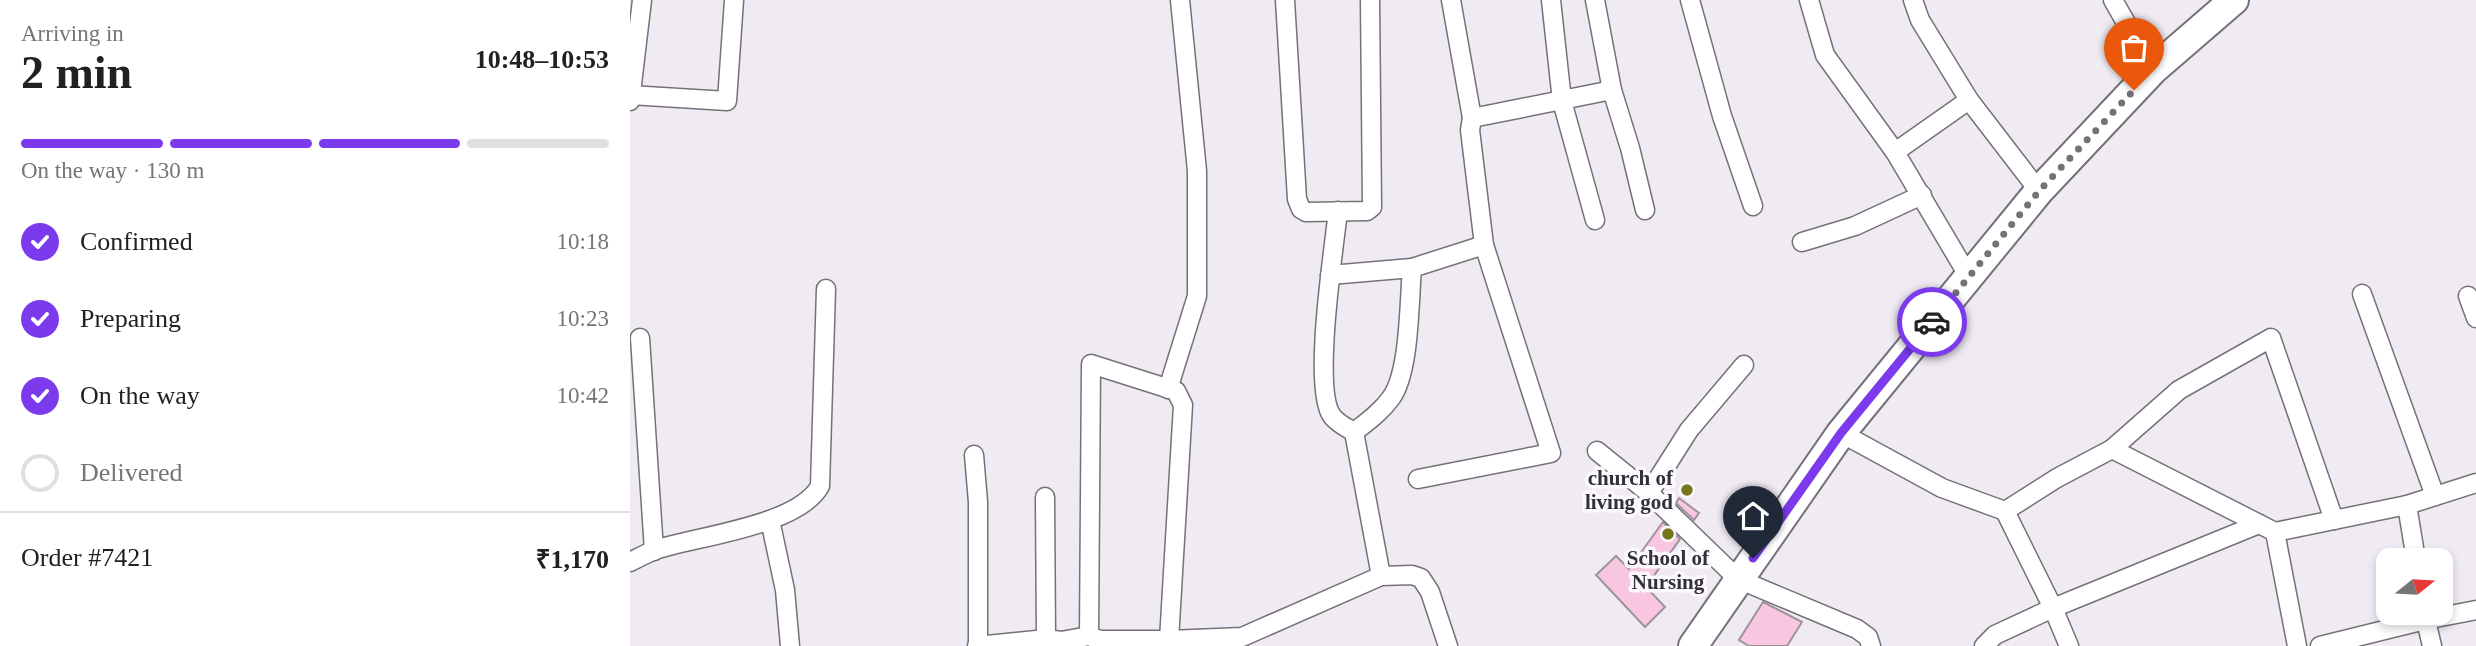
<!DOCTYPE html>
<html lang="en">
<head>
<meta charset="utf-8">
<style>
	body { margin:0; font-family:Georgia,serif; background:#f2f2f2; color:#202124; height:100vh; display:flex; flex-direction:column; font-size:26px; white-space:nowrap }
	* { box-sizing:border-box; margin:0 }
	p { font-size:23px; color:#757577 }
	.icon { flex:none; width:38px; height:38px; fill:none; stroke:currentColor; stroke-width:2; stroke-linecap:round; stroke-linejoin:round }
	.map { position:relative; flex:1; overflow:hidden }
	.drawer { display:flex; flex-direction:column; background:#fff; width:630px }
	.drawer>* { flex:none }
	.needle { width:46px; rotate:72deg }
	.tools { position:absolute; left:1746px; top:548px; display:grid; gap:14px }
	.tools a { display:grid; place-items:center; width:77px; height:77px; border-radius:14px; background:#fff; box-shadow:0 4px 10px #0003; font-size:35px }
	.pin { position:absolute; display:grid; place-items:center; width:60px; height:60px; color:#fff; margin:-72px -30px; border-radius:50% 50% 50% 0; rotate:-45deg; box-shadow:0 0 7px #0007 }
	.pin .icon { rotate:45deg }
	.courier { position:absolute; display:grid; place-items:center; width:70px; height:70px; margin:-35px; border:5px solid #7c3aed; border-radius:50%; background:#fff; color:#222; box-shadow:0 2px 9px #0007 }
	.headline em { font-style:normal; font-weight:700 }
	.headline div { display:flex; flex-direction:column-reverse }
	.headline { display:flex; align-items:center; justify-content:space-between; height:119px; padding:0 21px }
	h1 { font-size:46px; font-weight:700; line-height:52px }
	.bar { display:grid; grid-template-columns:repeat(4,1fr); gap:10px 7px; align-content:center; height:84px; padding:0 21px }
	.bar i { height:9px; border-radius:5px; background:#e0e0e0 }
	.bar .active { background:#7c3aed }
	.bar p { grid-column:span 4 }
	.line { display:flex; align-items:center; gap:18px; padding:0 21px; border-top:2px solid #e0e0e0 }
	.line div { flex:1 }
	ol { padding:0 21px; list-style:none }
	li { display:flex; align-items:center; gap:21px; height:77px }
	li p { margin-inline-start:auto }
	li .icon { padding:7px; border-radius:50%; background:#7c3aed; color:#fff; stroke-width:4 }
	li:last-child { color:#757577 }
	li i { width:38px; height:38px; border:4px solid #e0e0e0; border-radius:50% }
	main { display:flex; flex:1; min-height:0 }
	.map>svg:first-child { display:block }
</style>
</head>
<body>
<main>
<section class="drawer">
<div class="headline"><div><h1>2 min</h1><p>Arriving in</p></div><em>10:48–10:53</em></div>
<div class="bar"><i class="active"></i><i class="active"></i><i class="active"></i><i></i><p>On the way · 130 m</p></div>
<ol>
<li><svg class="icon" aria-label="check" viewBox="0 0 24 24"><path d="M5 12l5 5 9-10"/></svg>Confirmed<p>10:18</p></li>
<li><svg class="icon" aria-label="check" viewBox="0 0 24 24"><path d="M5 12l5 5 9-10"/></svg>Preparing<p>10:23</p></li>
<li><svg class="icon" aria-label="check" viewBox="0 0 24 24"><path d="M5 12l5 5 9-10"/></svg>On the way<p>10:42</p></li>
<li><i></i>Delivered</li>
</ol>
<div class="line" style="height:91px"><div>Order #7421</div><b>₹1,170</b></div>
</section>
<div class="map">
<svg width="1846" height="646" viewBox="0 0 1846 646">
	<rect width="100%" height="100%" fill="#f0ebf3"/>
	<g fill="#f9c6e2" stroke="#9d9499" stroke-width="2">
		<polygon points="1049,498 1069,513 1064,520 1046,503"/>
		<polygon points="1033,522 1050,539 1016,587 1035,607 1015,627 966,575 986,556 999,569"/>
		<polygon points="1133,602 1172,622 1157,646 1119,646 1109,640"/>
	</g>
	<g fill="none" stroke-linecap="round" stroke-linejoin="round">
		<g stroke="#757178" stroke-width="21">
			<g id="minor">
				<polyline points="655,0 667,199 671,209 676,212 737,211 742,207 740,0"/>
				<polyline points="921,0 932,101 965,220"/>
				<polyline points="965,0 982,90 1000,148 1015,210"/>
				<polyline points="1060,0 1092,116 1123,206"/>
				<polyline points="1179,0 1195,55 1265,152 1339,277"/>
				<polyline points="1283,0 1290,20 1339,100 1409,191"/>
				<polyline points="1483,0 1523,70"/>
				<polyline points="0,95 97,101 104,0"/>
				<polyline points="0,101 12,0"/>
				<polyline points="842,118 982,90"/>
				<polyline points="1265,152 1339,100"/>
				<path d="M708,211C704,248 682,389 702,416C707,423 717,428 724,432L751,576L782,575L791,578L800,592L818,646"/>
				<polyline points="1172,242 1225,226 1292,195"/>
				<polyline points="700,275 782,268 854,245"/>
				<polyline points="1732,294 1805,496"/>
				<polyline points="1838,296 1846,318"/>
				<polyline points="10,338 24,551"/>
				<polyline points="538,389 567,296 567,171 550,0"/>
				<path d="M724,432C737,422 751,412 761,398C780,372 779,302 782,268"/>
				<polyline points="1211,433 1312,488 1375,511 1427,478 1482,449 1645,532 1777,505 1846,483"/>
				<polyline points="1482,449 1549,390 1641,338 1704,520"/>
				<polyline points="967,451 1019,493 1108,579 1227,629 1238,637 1241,646"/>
				<polyline points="344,455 348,502 348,646"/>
				<polyline points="788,479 921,453 854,245 840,130 842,118 821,0"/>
				<polyline points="1019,493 1059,430 1114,365"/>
				<polyline points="415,497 416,639"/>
				<polyline points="1777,505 1786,560"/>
				<polyline points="1375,511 1423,608 1439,646"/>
				<polyline points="140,520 155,590 160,646"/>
				<polyline points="1645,532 1667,646"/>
				<path d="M0,562C8,558 17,553 25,550C67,536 168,526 190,486L196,289"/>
				<polyline points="1794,612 1802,646"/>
				<polyline points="459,636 461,364 546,391 553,405 539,640 612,637 751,576"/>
				<polyline points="347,646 416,639 431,641 459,636 470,640 539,640"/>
				<polyline points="1354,646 1365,635 1423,608 1629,524"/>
				<polyline points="1690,646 1795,620 1846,610"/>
			</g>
		</g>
		<g stroke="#757178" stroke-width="32">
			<polyline id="primary" points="1063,646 1211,433 1409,191 1523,70 1604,0"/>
		</g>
		<use href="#minor" stroke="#fff" stroke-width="18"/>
		<use href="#primary" stroke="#fff" stroke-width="28"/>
	</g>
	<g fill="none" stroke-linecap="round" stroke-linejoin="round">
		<polyline stroke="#757277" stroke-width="7" stroke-dasharray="0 12.6" points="1302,322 1409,191 1504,90"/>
		<polyline stroke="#7c3aed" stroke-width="9" points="1123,558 1211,433 1302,322"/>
	</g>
	<g fill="#76771d" stroke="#fcf9fe" stroke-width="2.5">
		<circle cx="1057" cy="490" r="7"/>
		<circle cx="1038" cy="534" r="7"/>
	</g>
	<g text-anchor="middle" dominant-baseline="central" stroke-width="7" stroke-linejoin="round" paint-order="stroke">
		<g font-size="21" font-weight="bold" fill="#333134" stroke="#fcf9fe" text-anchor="end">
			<text x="1043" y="478">church of<tspan x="1043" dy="24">living god</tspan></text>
			<text x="1038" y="558" text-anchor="middle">School of<tspan x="1038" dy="24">Nursing</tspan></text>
		</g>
	</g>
</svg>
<div class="tools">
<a><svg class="needle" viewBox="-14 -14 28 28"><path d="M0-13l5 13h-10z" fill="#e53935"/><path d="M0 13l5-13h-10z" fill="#757577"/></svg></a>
</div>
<div class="pin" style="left:1504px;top:90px;background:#ea580c"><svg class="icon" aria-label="bag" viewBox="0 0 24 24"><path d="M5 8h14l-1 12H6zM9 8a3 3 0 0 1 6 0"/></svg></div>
<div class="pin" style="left:1123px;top:558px;background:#1f2937"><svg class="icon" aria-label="home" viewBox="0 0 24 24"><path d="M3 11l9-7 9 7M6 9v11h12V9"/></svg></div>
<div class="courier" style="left:1302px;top:322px"><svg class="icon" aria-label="car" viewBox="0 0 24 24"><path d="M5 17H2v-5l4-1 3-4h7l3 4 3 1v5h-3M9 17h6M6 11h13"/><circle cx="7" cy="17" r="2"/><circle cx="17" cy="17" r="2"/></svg></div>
</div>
</main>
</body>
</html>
